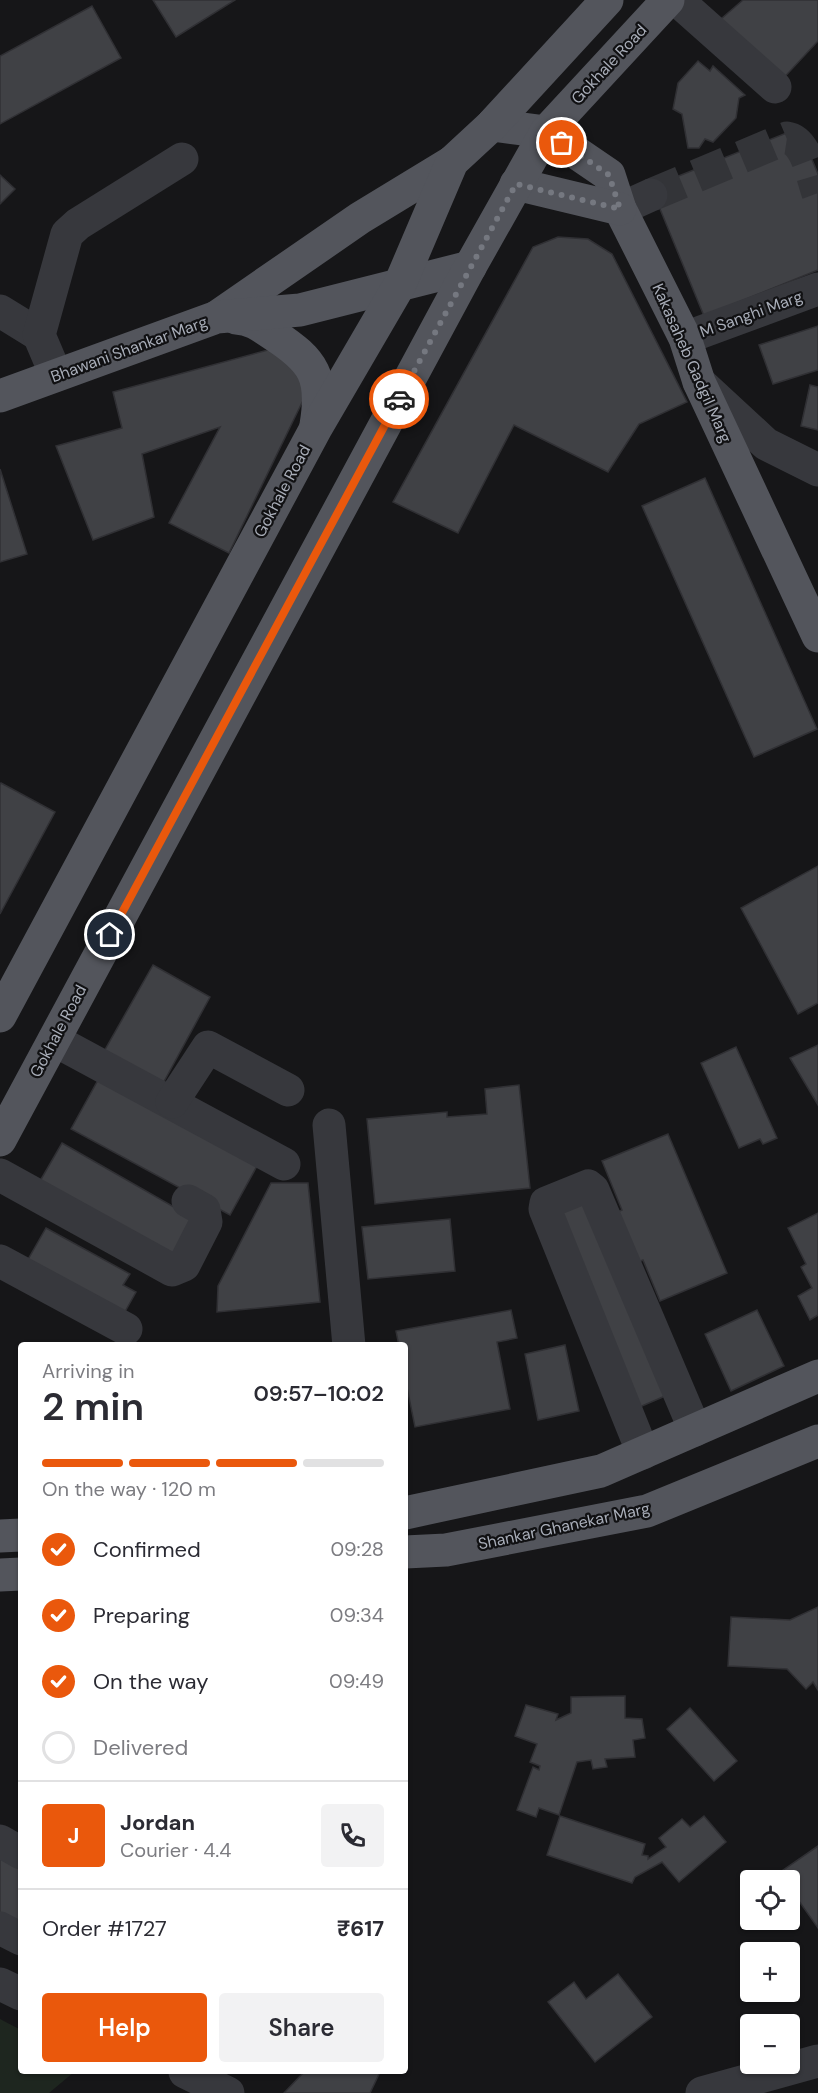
<!DOCTYPE html>
<html lang="en">
<head>
<meta charset="utf-8">
<style>
	body { margin:0; font-family:"DM Sans",sans-serif; background:#f2f2f3; color:#2b2b33; height:100vh; display:flex; flex-direction:column; font-size:22px; white-space:nowrap }
	* { box-sizing:border-box; margin:0 }
	p { font-size:20px; color:#7c7c81 }
	.icon { flex:none; width:33px; height:33px; fill:none; stroke:currentColor; stroke-width:2; stroke-linecap:round; stroke-linejoin:round }
	.map { position:relative; flex:1; overflow:hidden }
	.side { position:absolute; left:18px; top:1342px; width:390px; height:732px; display:flex; flex-direction:column; background:#fff; border-radius:6px; box-shadow:0 2px 4px #0004 }
	.side>* { flex:none }
	.controls { position:absolute; left:740px; top:1870px; display:grid; gap:12px }
	.controls a { display:grid; place-items:center; width:60px; height:60px; border-radius:6px; background:#fff; box-shadow:0 2px 4px #0004; font-size:30px }
	.pin { position:absolute; display:grid; place-items:center; width:51px; height:51px; color:#fff; margin:-26px; border:3px solid #fff; border-radius:50%; box-shadow:0 2px 6px #0007 }
	.courier { position:absolute; display:grid; place-items:center; width:60px; height:60px; margin:-30px; border:4px solid #ea580c; border-radius:50%; background:#fff; color:#222; box-shadow:0 2px 8px #0007 }
	.headline em { font-style:normal; font-weight:600 }
	.headline div { display:flex; flex-direction:column-reverse }
	.headline { display:flex; align-items:center; justify-content:space-between; height:102px; padding:0 24px }
	h1 { font-size:39px; font-weight:600; line-height:45px }
	.bar { display:grid; grid-template-columns:repeat(4,1fr); gap:9px 6px; align-content:center; height:72px; padding:0 24px }
	.bar i { height:8px; border-radius:4px; background:#e1e1e2 }
	.bar .selected { background:#ea580c }
	.bar p { grid-column:span 4 }
	.line { display:flex; align-items:center; gap:15px; padding:0 24px; border-top:2px solid #e1e1e2 }
	.line div { flex:1 }
	.round { display:grid; place-items:center; flex:none; width:63px; height:63px; border-radius:6px; background:#f2f2f3 }
	ol { padding:0 24px; list-style:none }
	li { display:flex; align-items:center; gap:18px; height:66px }
	li p { margin-inline-start:auto }
	li .icon { padding:6px; border-radius:50%; background:#ea580c; color:#fff; stroke-width:4 }
	li:last-child { color:#7c7c81 }
	li i { width:33px; height:33px; border:3px solid #e1e1e2; border-radius:50% }
	.action { display:flex; gap:12px; margin-top:auto; padding:12px 24px }
	.action a { flex:1; height:69px; border-radius:6px; background:#ea580c; color:#fff; font-size:24px; font-weight:600; line-height:69px; text-align:center }
	.action a+a { background:#f2f2f3; color:#2b2b33 }
	.map>svg:first-child { display:block }
</style>
</head>
<body>
<div class="map">
<svg width="818" height="2093" viewBox="0 0 818 2093">
	<rect width="100%" height="100%" fill="#161618"/>
	<polygon fill="#1e261f" points="0,2019 21,2030 21,2072 74,2072 49,2093 0,2093"/>
	<g fill="#404145" stroke="#303034" stroke-width="1.5">
		<polygon points="153,0 235,0 176,37"/>
		<polygon points="743,0 818,0 818,41 778,84 714,25"/>
		<polygon points="92,6 121,58 0,124 0,56"/>
		<polygon points="698,61 710,71 713,66 745,95 739,98 736,118 713,142 705,139 699,148 688,148 682,114 673,109 678,83"/>
		<polygon points="799,128 818,174 818,270 704,316 651,187"/>
		<polygon points="0,175 15,189 0,204"/>
		<polygon points="558,237 588,239 612,254 687,402 639,424 608,472 514,425 458,533 393,502 533,247"/>
		<polygon points="818,326 818,370 773,384 759,345"/>
		<polygon points="279,347 312,382 229,553 169,523 220,427 142,454 154,517 93,540 56,446 122,428 113,392"/>
		<polygon points="810,385 818,387 818,430 801,426"/>
		<polygon points="0,469 27,554 0,562"/>
		<polygon points="705,478 817,729 754,757 642,506"/>
		<polygon points="1,783 55,812 0,914 0,785"/>
		<polygon points="818,866 818,1003 798,1014 741,908"/>
		<polygon points="153,965 210,997 161,1087 102,1055"/>
		<polygon points="818,1045 818,1105 790,1058"/>
		<polygon points="736,1047 777,1138 763,1144 760,1139 739,1148 701,1063"/>
		<polygon points="103,1071 262,1157 230,1215 71,1129"/>
		<polygon points="519,1085 530,1188 375,1204 367,1119 447,1112 447,1117 487,1114 485,1089"/>
		<polygon points="668,1134 727,1273 660,1301 643,1260 638,1262 617,1212 622,1210 602,1161"/>
		<polygon points="62,1143 195,1219 173,1257 40,1181"/>
		<polygon points="271,1183 308,1183 320,1302 217,1312 218,1286"/>
		<polygon points="589,1192 672,1393 635,1409 552,1208"/>
		<polygon points="818,1213 818,1315 810,1320 798,1296 812,1288 801,1267 806,1264 788,1228"/>
		<polygon points="450,1219 455,1271 368,1279 362,1227"/>
		<polygon points="46,1228 130,1274 123,1285 136,1292 122,1317 26,1263"/>
		<polygon points="511,1310 517,1338 497,1342 510,1409 415,1427 405,1378 405,1346 399,1346 396,1331"/>
		<polygon points="757,1310 784,1366 731,1391 705,1334"/>
		<polygon points="565,1345 579,1411 538,1420 525,1354"/>
		<polygon points="818,1607 818,1690 813,1682 806,1689 787,1669 728,1666 731,1617 790,1620"/>
		<polygon points="625,1696 625,1718 642,1719 645,1738 633,1740 635,1757 605,1759 607,1767 593,1769 591,1760 577,1762 559,1815 539,1808 536,1817 517,1810 533,1767 539,1770 540,1766 530,1762 537,1744 515,1736 526,1705 558,1714 556,1720 571,1713 571,1697"/>
		<polygon points="690,1708 737,1761 714,1781 667,1729"/>
		<polygon points="560,1816 645,1844 642,1855 648,1856 648,1859 666,1847 659,1838 682,1819 690,1827 704,1816 726,1842 679,1882 662,1862 635,1877 632,1883 547,1855"/>
		<polygon points="818,1846 818,1928 789,1887 789,1881 785,1881 779,1873"/>
		<polygon points="0,1847 21,1859 21,1922 0,1924"/>
		<polygon points="618,1974 652,2017 595,2062 548,2002 574,1982 586,1999"/>
		<polygon points="304,2072 380,2072 370,2093 284,2093"/>
	</g>
	<g fill="none" stroke-linecap="round" stroke-linejoin="round">
		<path stroke="#333438" stroke-width="33" stroke-dasharray="33 16" stroke-linecap="butt" d="M651,195L787,138C807,141 812,177 818,193"/>
		<g stroke="#37383d" stroke-width="33">
			<polyline points="677,0 775,87"/>
			<polyline points="620,209 651,195"/>
			<polyline points="0,311 39,335"/>
			<polyline points="685,338 818,289"/>
			<polyline points="56,375 39,335 67,234 78,224 182,159"/>
			<polyline points="699,382 766,444 818,470"/>
			<polyline points="54,1040 284,1164"/>
			<polyline points="172,1102 208,1047 288,1090"/>
			<polyline points="329,1125 349,1346"/>
			<polyline points="0,1175 172,1270 184,1265 206,1222 204,1210 188,1201"/>
			<polyline points="0,1261 126,1329"/>
			<polyline points="643,1453 545,1209 546,1203 588,1186 593,1190 695,1430"/>
			<polyline points="0,1841 21,1853"/>
			<polyline points="0,1928 21,1939"/>
			<polyline points="0,1984 21,1994"/>
			<polyline points="185,2072 228,2093"/>
			<polyline points="702,2093 818,2061"/>
		</g>
		<g stroke="#53555c" stroke-width="33">
			<polyline points="492,125 546,132 609,175 620,209 685,338 699,382 818,636"/>
			<polyline points="516,184 620,209"/>
			<polyline points="218,316 360,218 452,162"/>
			<path d="M236,318C252,319 261,326 274,335C314,361 324,377 316,425"/>
			<polyline points="0,396 217,317 300,310 470,267"/>
			<polyline points="0,1016 316,428 400,284 452,162 492,125 607,0"/>
			<polyline points="0,1140 470,267 546,132 668,0"/>
			<polyline points="405,1513 601,1471 818,1376"/>
			<polyline points="0,1536 21,1535"/>
			<polyline points="405,1552 446,1550 647,1511 818,1441"/>
			<polyline points="0,1575 21,1574"/>
		</g>
	</g>
	<g fill="none" stroke-linecap="round" stroke-linejoin="round">
		<polyline stroke="#757880" stroke-width="6" stroke-dasharray="0 10.8" points="399,399 516,184 620,209 609,175 562,143"/>
		<polyline stroke="#ea580c" stroke-width="8" points="110,935 399,399"/>
	</g>
	<g text-anchor="middle" dominant-baseline="central" stroke-width="4.5" stroke-linejoin="round" paint-order="stroke">
		<g font-size="16" fill="#a8adb8" stroke="#111113">
			<text transform="translate(609 64) rotate(-47)">Gokhale Road</text>
			<text transform="translate(751 314) rotate(-20)">M Sanghi Marg</text>
			<text transform="translate(129 349) rotate(-20)">Bhawani Shankar Marg</text>
			<text transform="translate(692 363) rotate(66)">Kakasaheb Gadgil Marg</text>
			<text transform="translate(282 491) rotate(-62)">Gokhale Road</text>
			<text transform="translate(58 1031) rotate(-62)">Gokhale Road</text>
			<text transform="translate(564 1526) rotate(-12)">Shankar Ghanekar Marg</text>
		</g>
	</g>
</svg>
<div class="controls">
<a><svg class="icon" aria-label="locate" viewBox="0 0 24 24"><circle cx="12" cy="12" r="6"/><path d="M12 2v4M12 18v4M2 12h4M18 12h4"/></svg></a>
<a>+</a>
<a>−</a>
</div>
<div class="pin" style="left:562px;top:143px;background:#ea580c"><svg class="icon" aria-label="bag" viewBox="0 0 24 24"><path d="M5 8h14l-1 12H6zM9 8a3 3 0 0 1 6 0"/></svg></div>
<div class="pin" style="left:110px;top:935px;background:#1f2937"><svg class="icon" aria-label="home" viewBox="0 0 24 24"><path d="M3 11l9-7 9 7M6 9v11h12V9"/></svg></div>
<div class="courier" style="left:399px;top:399px"><svg class="icon" aria-label="car" viewBox="0 0 24 24"><path d="M5 17H2v-5l4-1 3-4h7l3 4 3 1v5h-3M9 17h6M6 11h13"/><circle cx="7" cy="17" r="2"/><circle cx="17" cy="17" r="2"/></svg></div>
<section class="side">
<div class="headline"><div><h1>2 min</h1><p>Arriving in</p></div><em>09:57–10:02</em></div>
<div class="bar"><i class="selected"></i><i class="selected"></i><i class="selected"></i><i></i><p>On the way · 120 m</p></div>
<ol>
<li><svg class="icon" aria-label="check" viewBox="0 0 24 24"><path d="M5 12l5 5 9-10"/></svg>Confirmed<p>09:28</p></li>
<li><svg class="icon" aria-label="check" viewBox="0 0 24 24"><path d="M5 12l5 5 9-10"/></svg>Preparing<p>09:34</p></li>
<li><svg class="icon" aria-label="check" viewBox="0 0 24 24"><path d="M5 12l5 5 9-10"/></svg>On the way<p>09:49</p></li>
<li><i></i>Delivered</li>
</ol>
<div class="line" style="height:108px"><b class="round" style="background:#ea580c;color:#fff">J</b><div><b>Jordan</b><p>Courier · 4.4</p></div><a class="round"><svg class="icon" aria-label="phone" viewBox="0 0 24 24"><path d="M5 4h4l2 5-3 2q2 4 5 5l2-3 5 2v4C11 20 4 13 5 4z"/></svg></a></div>
<div class="line" style="height:78px"><div>Order #1727</div><b>₹617</b></div>
<div class="action"><a>Help</a><a>Share</a></div>
</section>
</div>
</body>
</html>
